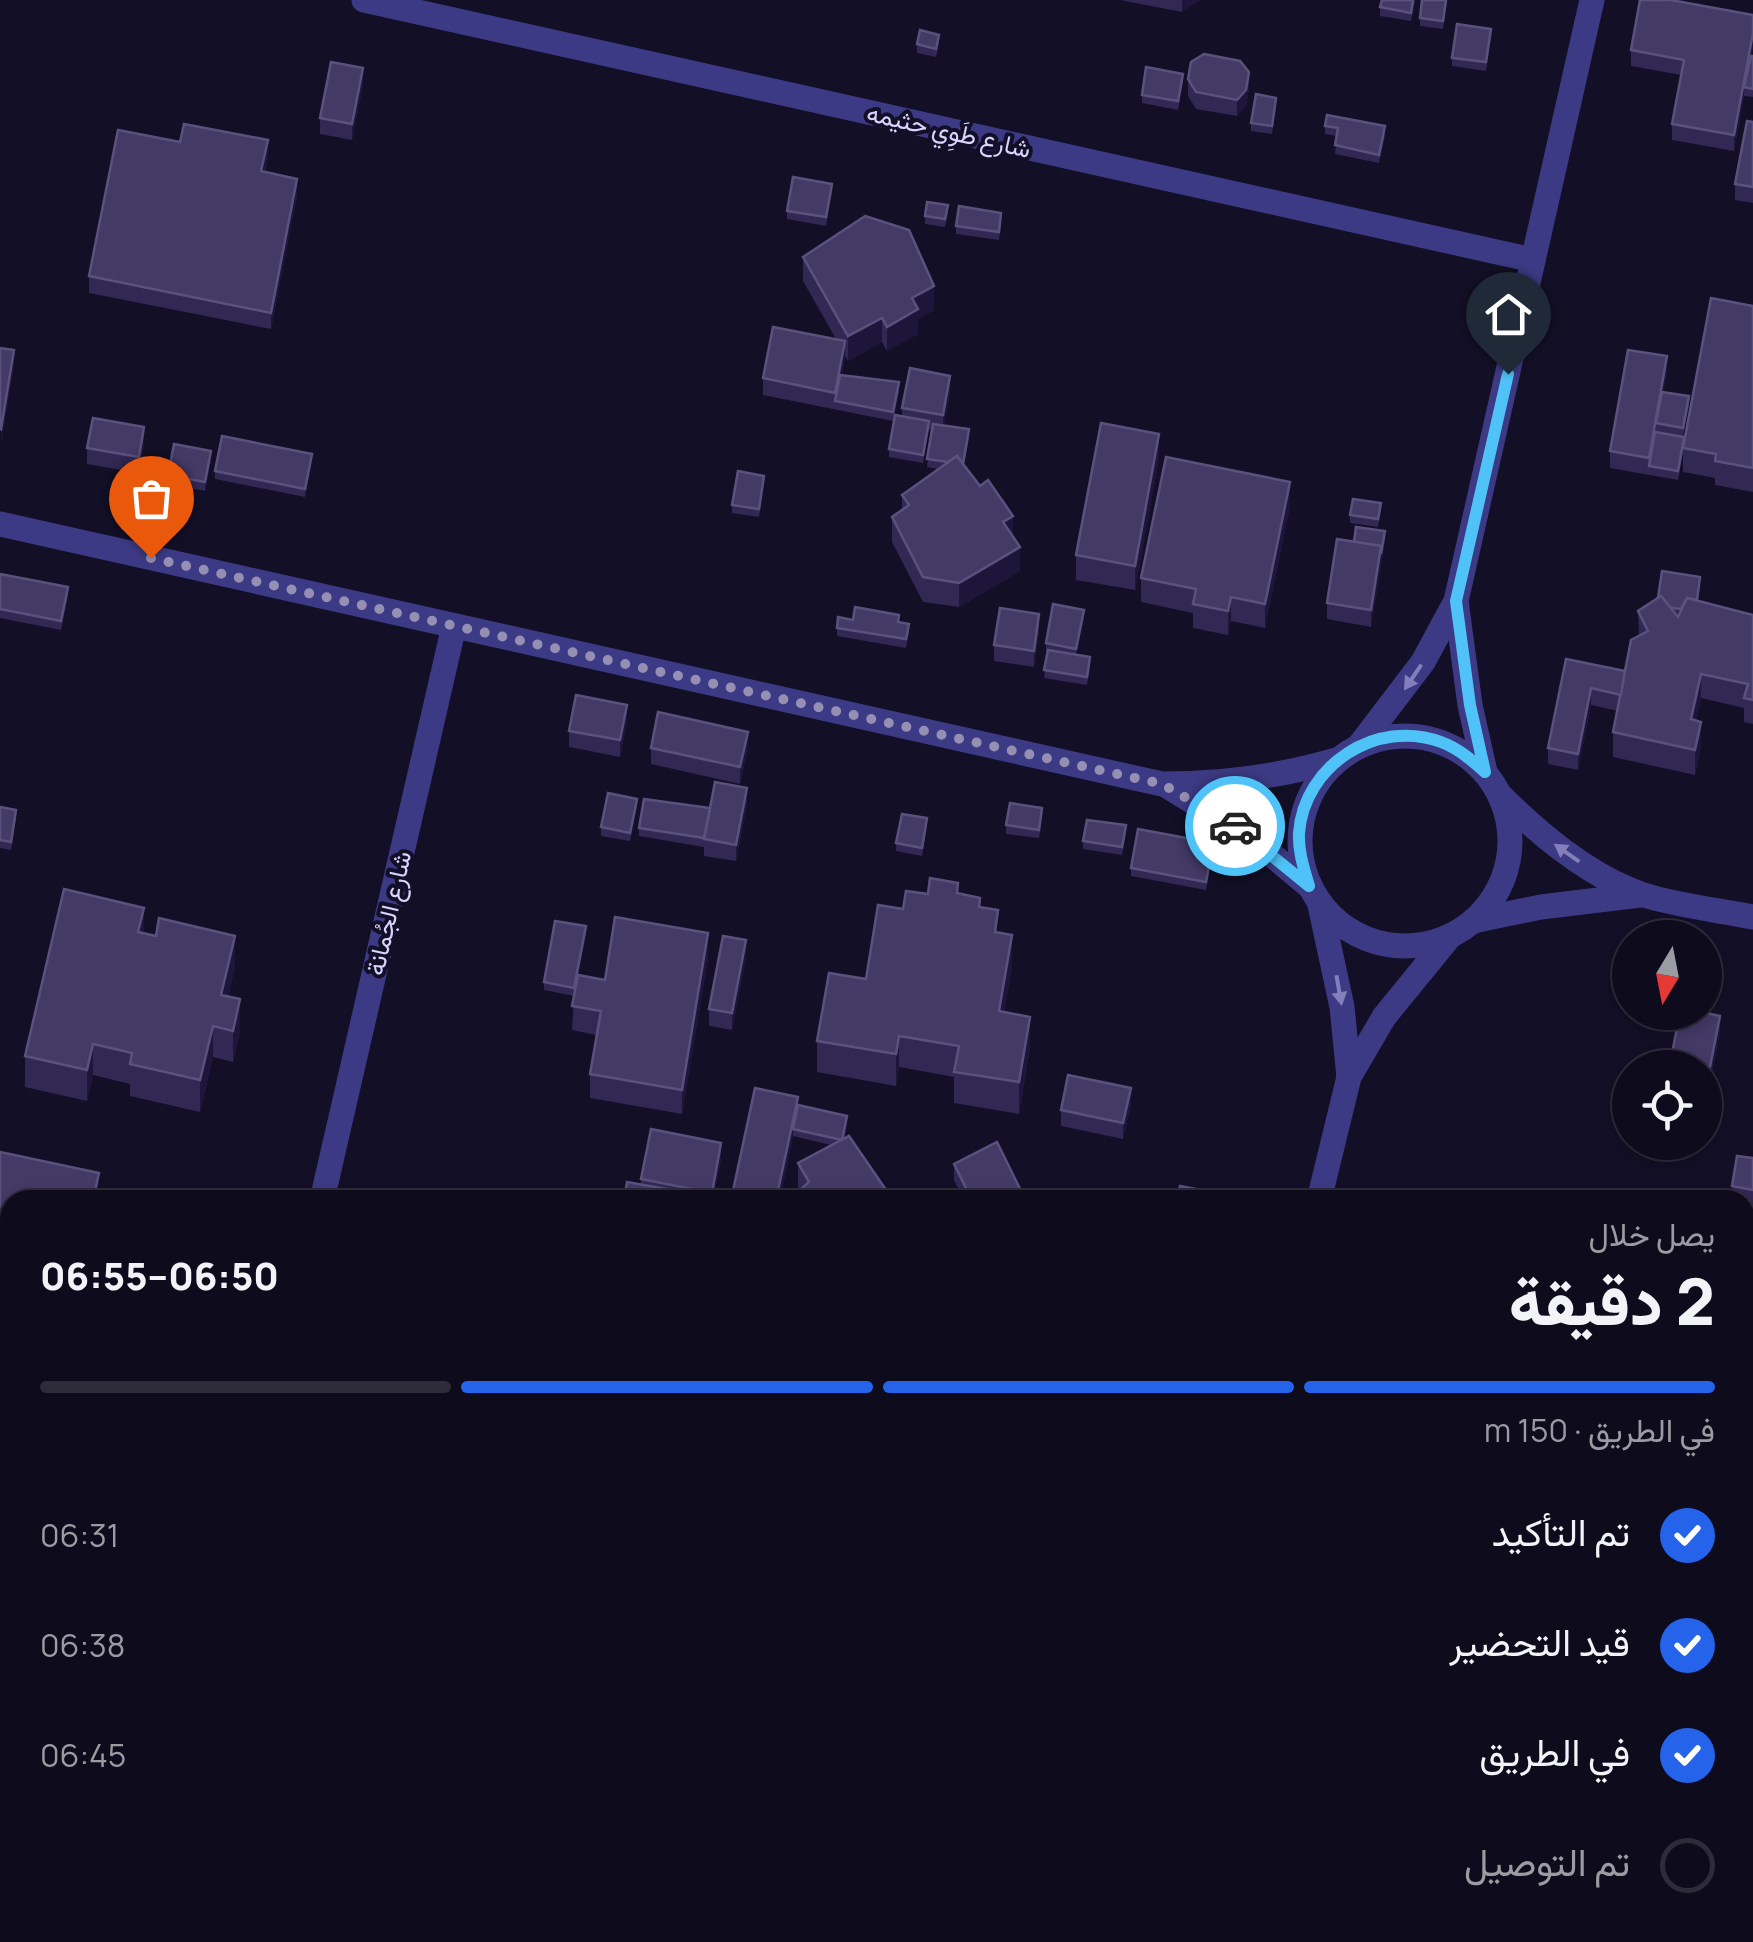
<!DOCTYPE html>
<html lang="ar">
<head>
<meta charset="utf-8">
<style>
	body { margin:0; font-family:Manrope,Vazirmatn,sans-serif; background:#171425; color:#f1f3f6; direction:rtl; height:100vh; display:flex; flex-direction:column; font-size:38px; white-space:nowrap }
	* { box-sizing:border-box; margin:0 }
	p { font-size:32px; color:#9b9ba3 }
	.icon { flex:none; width:55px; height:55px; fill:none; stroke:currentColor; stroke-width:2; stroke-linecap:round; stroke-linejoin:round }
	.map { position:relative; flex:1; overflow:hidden; direction:ltr }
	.details { position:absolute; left:0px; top:1190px; width:1755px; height:752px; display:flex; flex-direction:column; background:#0e0b1c; border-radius:30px 30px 0 0; box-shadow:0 5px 15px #0003,0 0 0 2px #2e2b3b; direction:rtl }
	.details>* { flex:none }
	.needle { width:65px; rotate:190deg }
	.controls { position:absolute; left:1612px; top:920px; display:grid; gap:20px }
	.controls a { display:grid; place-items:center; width:110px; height:110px; border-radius:50%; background:#0e0b1c; box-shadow:0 5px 15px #0003,0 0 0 2px #2e2b3b; font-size:50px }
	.pin { position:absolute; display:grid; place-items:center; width:85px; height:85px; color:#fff; margin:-102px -42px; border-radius:50% 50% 50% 0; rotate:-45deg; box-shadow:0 0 10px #0007 }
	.pin .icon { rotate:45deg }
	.courier { position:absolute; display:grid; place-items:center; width:100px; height:100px; margin:-50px; border:8px solid #4fc3f7; border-radius:50%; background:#fff; color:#222; box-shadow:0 2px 12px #0007 }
	.headline em { font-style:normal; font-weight:800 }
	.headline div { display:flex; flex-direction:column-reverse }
	.headline { display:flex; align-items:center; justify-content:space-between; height:170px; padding:0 40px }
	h1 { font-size:65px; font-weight:800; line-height:75px }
	.bar { display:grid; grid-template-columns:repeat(4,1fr); gap:15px 10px; align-content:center; height:120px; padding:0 40px }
	.bar i { height:12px; border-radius:8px; background:#2e2b3b }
	.bar .selected { background:#2563eb }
	.bar p { grid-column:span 4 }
	ol { padding:0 40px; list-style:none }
	li { display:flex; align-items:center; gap:30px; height:110px }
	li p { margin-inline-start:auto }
	li .icon { padding:10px; border-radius:50%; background:#2563eb; color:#fff; stroke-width:4 }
	li:last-child { color:#9b9ba3 }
	li i { width:55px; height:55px; border:5px solid #2e2b3b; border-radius:50% }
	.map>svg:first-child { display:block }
</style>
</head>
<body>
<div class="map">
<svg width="1753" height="1942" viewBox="0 0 1753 1942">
	<rect width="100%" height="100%" fill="#130f26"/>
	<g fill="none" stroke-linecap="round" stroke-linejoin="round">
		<g stroke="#3d3a85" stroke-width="25">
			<polyline points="364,0 1533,260"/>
			<path d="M0,524L1162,784C1222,784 1278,777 1336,760"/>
			<polyline points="1456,601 1470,705 1485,772"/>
			<circle cx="1405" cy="841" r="105"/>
			<polyline points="1359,746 1423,662 1456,601 1592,0"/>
			<polyline points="1167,786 1254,840 1309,886"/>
			<path d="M1502,797C1542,837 1590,877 1644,895C1679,906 1718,910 1753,917"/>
			<polyline points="1320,905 1342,1007 1349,1077"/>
			<polyline points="1473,921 1541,907 1640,895"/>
			<polyline points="322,1200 454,626"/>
			<polyline points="1319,1200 1349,1077 1384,1017 1450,936"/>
			<polyline points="1745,1550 1753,1552"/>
			<polyline points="152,1942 154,1932"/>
			<polyline points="1154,1942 1156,1932"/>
		</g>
	</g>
	<g fill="#312854">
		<polygon points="1120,0 1200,0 1182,12"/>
		<polygon points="1415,0 1411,21 1380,16 1380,7"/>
		<polygon points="1447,0 1443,29 1420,26 1420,18"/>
		<polygon points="1491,37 1486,71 1452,66 1452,58"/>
		<polygon points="939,43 936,57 917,53 917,44"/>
		<polygon points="1631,50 1753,56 1753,97 1744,96 1734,151 1672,140 1672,124 1681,75 1631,66"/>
		<polygon points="1188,79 1249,88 1246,106 1237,116 1196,109 1188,96"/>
		<polygon points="1183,82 1178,110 1142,103 1142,95"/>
		<polygon points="363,84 352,140 320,134 320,118"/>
		<polygon points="1276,106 1272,134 1251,131 1251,123"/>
		<polygon points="1753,122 1753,203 1735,200 1735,184"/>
		<polygon points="1325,126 1385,135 1379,163 1335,154 1337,136 1325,134"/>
		<polygon points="180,142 268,156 265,172 297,195 271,329 89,293 89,276"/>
		<polygon points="832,192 826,226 787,219 787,211"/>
		<polygon points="948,213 945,227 925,224 925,216"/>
		<polygon points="1001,222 999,240 956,234 956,226"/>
		<polygon points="803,257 934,310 918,319 918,334 887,351 882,342 848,361 845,356 842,375 899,391 893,421 763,395 763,378 836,339 803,281"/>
		<polygon points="1753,306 1753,492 1715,485 1715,478 1683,472 1683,453 1678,480 1610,468 1610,451 1667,373 1663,392 1689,405 1683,436 1656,432 1684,437"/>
		<polygon points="950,392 944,425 969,438 964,465 1013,536 1020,571 959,607 923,602 892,542 892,517 902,511 902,495 938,469 927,467 932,430 929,429 923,463 889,457 889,449 902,416 902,408"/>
		<polygon points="144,444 139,473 87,464 87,448"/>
		<polygon points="1159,458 1135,590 1076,580 1076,555"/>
		<polygon points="211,459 205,491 168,484 168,475"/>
		<polygon points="312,462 305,497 215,479 215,471"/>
		<polygon points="764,484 759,517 732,513 732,505"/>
		<polygon points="1290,506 1265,628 1231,621 1228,635 1193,628 1193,613 1141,602 1141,578"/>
		<polygon points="1381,511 1378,527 1350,523 1350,515"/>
		<polygon points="1385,539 1371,627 1327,619 1327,603 1354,542"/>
		<polygon points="0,574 68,595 61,630 0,618"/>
		<polygon points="1700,585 1698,600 1753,615 1753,724 1744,722 1744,708 1701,698 1696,721 1701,746 1695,775 1613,757 1613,732 1618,711 1591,705 1578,770 1548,764 1548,748 1566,659 1625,671 1639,636 1638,611"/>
		<polygon points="1084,618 1076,655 1090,666 1087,685 1044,678 1047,652 1046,652 1046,643"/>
		<polygon points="853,620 899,622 909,632 906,648 837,636 837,628"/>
		<polygon points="1039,631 1034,667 994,661 994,645"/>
		<polygon points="627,721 620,757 569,747 569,731"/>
		<polygon points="651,748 748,749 740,784 651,764"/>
		<polygon points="747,804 736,861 704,856 704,847 639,836 639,828 710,808"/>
		<polygon points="0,807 16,818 11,850 0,848"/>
		<polygon points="637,807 630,841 601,836 601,827"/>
		<polygon points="1042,816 1039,838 1006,834 1006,825"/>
		<polygon points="927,827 922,856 896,851 896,843"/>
		<polygon points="1126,834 1122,855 1083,849 1083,841"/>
		<polygon points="1213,851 1206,890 1131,876 1131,868"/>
		<polygon points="928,894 958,894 980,907 998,933 1012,967 1004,1012 1030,1048 1019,1114 954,1103 954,1077 899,1067 896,1086 817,1072 817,1041 866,979 903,909"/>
		<polygon points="144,933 156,936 235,967 228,997 240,1031 233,1062 213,1057 200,1112 130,1096 130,1084 93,1075 87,1101 25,1087 25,1056"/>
		<polygon points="586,935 578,975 605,980 708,958 682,1114 590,1098 590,1074 596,1035 572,1030 574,996 544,990 544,982"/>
		<polygon points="746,957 732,1030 709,1026 709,1009"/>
		<polygon points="1720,1032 1710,1083 1705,1082 1705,1068 1671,1068 1671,1059"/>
		<polygon points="1131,1104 1123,1139 1061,1126 1061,1110"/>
		<polygon points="798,1105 847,1124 844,1139 893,1200 798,1192 798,1163 831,1145 793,1136 780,1200 731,1200"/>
		<polygon points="0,1152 99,1197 98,1200 10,1200 10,1238 0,1236"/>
		<polygon points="1753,1158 1753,1214 1745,1213 1745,1200 1732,1200 1732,1186"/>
		<polygon points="721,1159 713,1200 624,1200 641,1184 641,1179"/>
		<polygon points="954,1164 1025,1200 964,1200 954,1180"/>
		<polygon points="1745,1277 1753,1278 1753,1423 1747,1427 1747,1417 1745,1417"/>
		<polygon points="0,1280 10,1282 10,1309 8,1322 10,1322 10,1448 0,1445"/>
		<polygon points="1745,1432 1753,1434 1753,1499 1745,1498"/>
		<polygon points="0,1505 10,1506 10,1643 0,1641"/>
		<polygon points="1745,1608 1753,1610 1753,1642 1745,1640"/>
	</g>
	<g fill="#1d163a">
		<polygon points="1182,0 1200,0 1182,12"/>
		<polygon points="1753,33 1753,49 1746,88 1744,87 1744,96 1734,151 1734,135"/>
		<polygon points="363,68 363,84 352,140 352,124"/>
		<polygon points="1249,72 1249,88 1246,106 1237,116 1237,100"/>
		<polygon points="268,140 268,156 261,187 261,171"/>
		<polygon points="297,179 297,195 271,329 271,313"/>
		<polygon points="934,286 934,310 918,319 918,334 887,351 887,327 912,298"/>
		<polygon points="882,318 882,342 848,361 848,336"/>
		<polygon points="845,341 845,357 837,401 835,401 835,393"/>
		<polygon points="14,350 14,367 1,445 1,429"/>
		<polygon points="1667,356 1667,373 1658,424 1656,423 1650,466 1649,466 1649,458"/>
		<polygon points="950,376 950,392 943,432 943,415"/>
		<polygon points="144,427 144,444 139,473 139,457"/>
		<polygon points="1159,434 1159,458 1135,590 1135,566"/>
		<polygon points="211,451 211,459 205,491 205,482"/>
		<polygon points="312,454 312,462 305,497 305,489"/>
		<polygon points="1290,482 1290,506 1265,628 1265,604"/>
		<polygon points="1013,516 1013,540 1003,522"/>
		<polygon points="1385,531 1385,539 1371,627 1371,610 1381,546"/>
		<polygon points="1020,547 1020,571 959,607 959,583"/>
		<polygon points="1231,597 1231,621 1228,635 1228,611"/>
		<polygon points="1084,610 1084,618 1076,657 1076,649"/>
		<polygon points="1039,614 1039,631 1034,667 1034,651"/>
		<polygon points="1701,674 1701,698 1691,744 1691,719"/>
		<polygon points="1591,688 1591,705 1578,770 1578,754"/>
		<polygon points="627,705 627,721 620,757 620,740"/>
		<polygon points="1701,722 1701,746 1695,775 1695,750"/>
		<polygon points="748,732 748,749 740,784 740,767"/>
		<polygon points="747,788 747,804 736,861 736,845"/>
		<polygon points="144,908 144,939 138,932"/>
		<polygon points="586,926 586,935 574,996 574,988"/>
		<polygon points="708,933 708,958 682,1114 682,1090"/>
		<polygon points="1012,935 1012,967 999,1043 999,1011"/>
		<polygon points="235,936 235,967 221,1027 221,995"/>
		<polygon points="746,940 746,957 732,1030 732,1013"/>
		<polygon points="240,999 240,1031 233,1062 233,1031"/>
		<polygon points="1720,1016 1720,1032 1710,1083 1710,1067"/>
		<polygon points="1030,1017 1030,1048 1019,1114 1019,1082"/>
		<polygon points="213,1026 213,1057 200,1112 200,1080"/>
		<polygon points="899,1036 899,1067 896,1086 896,1054"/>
		<polygon points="93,1044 93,1075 87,1101 87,1070"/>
		<polygon points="1131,1088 1131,1104 1123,1139 1123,1123"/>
		<polygon points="798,1097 798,1113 793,1129 793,1136 780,1200 776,1200"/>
		<polygon points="721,1143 721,1159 713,1200 712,1200"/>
		<polygon points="99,1173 98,1200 93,1200"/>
		<polygon points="1753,1399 1753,1423 1747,1427 1747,1402"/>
		<polygon points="1748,1797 1748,1829 1745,1823 1745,1799"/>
		<polygon points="1753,1863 1753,1879 1745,1883 1745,1867"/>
	</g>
	<g fill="#433a66" stroke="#5a527e" stroke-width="2.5">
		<polygon points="1382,0 1413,0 1411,13 1380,7"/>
		<polygon points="1422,0 1446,0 1443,21 1420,18"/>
		<polygon points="1640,0 1671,0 1753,15 1753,33 1734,135 1672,124 1684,60 1631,50"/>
		<polygon points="1457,24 1491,29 1486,62 1452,58"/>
		<polygon points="920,30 939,35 936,49 917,44"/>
		<polygon points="1204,54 1240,61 1249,72 1246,90 1237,100 1196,92 1188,79 1191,62"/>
		<polygon points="1751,56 1753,56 1753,89 1744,87"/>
		<polygon points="331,62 363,68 352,124 320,118"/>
		<polygon points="1146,67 1183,74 1178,101 1142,95"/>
		<polygon points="1256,94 1276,98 1272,126 1251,123"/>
		<polygon points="1327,115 1385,126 1379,155 1335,145 1338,128 1325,126"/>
		<polygon points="1747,121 1753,122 1753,187 1735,184"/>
		<polygon points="184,124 268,140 261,171 297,179 271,313 89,276 118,130 180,142"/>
		<polygon points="793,177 832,184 826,217 787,211"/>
		<polygon points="927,202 948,205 945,219 925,216"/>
		<polygon points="959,206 1001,213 999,232 956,226"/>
		<polygon points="865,216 909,230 934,286 912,298 918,309 887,327 882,318 848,336 803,257"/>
		<polygon points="1711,298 1753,306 1753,468 1715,461 1716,454 1683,448"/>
		<polygon points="773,327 845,341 835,393 763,378"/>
		<polygon points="0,348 14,350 1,429 0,428"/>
		<polygon points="1628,350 1667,356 1649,458 1610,451"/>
		<polygon points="910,368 950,376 943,415 902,408"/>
		<polygon points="840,375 899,382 893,412 835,401"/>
		<polygon points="1662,392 1689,396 1683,428 1656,423"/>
		<polygon points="895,415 929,421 923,455 889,449"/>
		<polygon points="93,418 144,427 139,457 87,448"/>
		<polygon points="1101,423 1159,434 1135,566 1076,555"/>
		<polygon points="933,424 969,429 963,464 957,456 948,462 927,459"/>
		<polygon points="1655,432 1684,437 1678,471 1649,466"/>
		<polygon points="222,436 312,454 305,489 215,471"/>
		<polygon points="174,444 211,451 205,482 168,475"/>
		<polygon points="957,456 980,486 988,480 1013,516 1003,522 1020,547 959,583 923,577 892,517 909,505 902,495"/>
		<polygon points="1166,457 1290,482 1265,604 1231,597 1228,611 1193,604 1196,589 1141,578"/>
		<polygon points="738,471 764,476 759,509 732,505"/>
		<polygon points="1353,499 1381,503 1378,519 1350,515"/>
		<polygon points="1356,527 1385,531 1381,554 1381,546 1354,542"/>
		<polygon points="1337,539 1381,546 1371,610 1327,603"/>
		<polygon points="1662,571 1700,577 1697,600 1687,598 1681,609 1671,608 1661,596 1658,598"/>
		<polygon points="0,574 68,587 61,621 0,609"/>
		<polygon points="1661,596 1678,617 1687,598 1753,615 1753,700 1744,698 1748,684 1701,674 1691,719 1701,722 1695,750 1613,732 1631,640 1648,631 1638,611"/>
		<polygon points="1053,604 1084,610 1076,649 1046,643"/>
		<polygon points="855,607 899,615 898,622 909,624 906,639 837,628 838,617 853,620"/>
		<polygon points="1000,608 1039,614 1034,651 994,645"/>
		<polygon points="1048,650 1090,657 1087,677 1044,670"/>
		<polygon points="1566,659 1625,671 1621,695 1591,688 1578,754 1548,748"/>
		<polygon points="576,695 627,705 620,740 569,731"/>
		<polygon points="658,712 748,732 740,767 651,748"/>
		<polygon points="715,782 747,788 736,845 704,839"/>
		<polygon points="608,793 637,799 630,833 601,827"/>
		<polygon points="644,799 710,808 704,838 639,828"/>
		<polygon points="1010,803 1042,808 1039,830 1006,825"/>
		<polygon points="0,807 16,810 11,842 0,840"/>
		<polygon points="902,814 927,818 922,848 896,843"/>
		<polygon points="1087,820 1126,825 1122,847 1083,841"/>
		<polygon points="1138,829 1213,843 1206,882 1131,868"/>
		<polygon points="930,878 958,883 957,893 980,898 979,907 998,910 995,932 1012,935 999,1011 1030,1017 1019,1082 954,1072 959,1046 899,1036 896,1054 817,1041 829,973 866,979 878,905 903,909 906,891 928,894"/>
		<polygon points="64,889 144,908 138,932 156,936 159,918 235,936 221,995 240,999 233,1031 213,1026 200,1080 130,1064 132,1053 93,1044 87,1070 25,1056"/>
		<polygon points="615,917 708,933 682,1090 590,1074 601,1011 572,1006 578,975 605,980"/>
		<polygon points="555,921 586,926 574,988 544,982"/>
		<polygon points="723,936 746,940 732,1013 709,1009"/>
		<polygon points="1680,1012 1702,1012 1720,1016 1710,1067 1671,1059"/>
		<polygon points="1068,1075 1131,1088 1123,1123 1061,1110"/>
		<polygon points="755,1088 798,1097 776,1200 731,1200"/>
		<polygon points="798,1105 847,1116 842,1140 793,1129"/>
		<polygon points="651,1129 721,1143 712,1193 641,1179"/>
		<polygon points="849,1136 893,1200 789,1200 809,1182 798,1163"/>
		<polygon points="997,1142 1025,1199 1023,1200 972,1200 954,1164"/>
		<polygon points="0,1152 99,1173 93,1200 10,1200 10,1214 0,1212"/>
		<polygon points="1737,1156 1753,1158 1753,1190 1732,1186"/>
		<polygon points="627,1182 678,1191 676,1200 624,1200"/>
		<polygon points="1180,1186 1217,1193 1216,1200 1177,1200"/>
		<polygon points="1745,1277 1753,1278 1753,1399 1747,1402 1747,1393 1745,1392"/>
		<polygon points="0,1280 10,1282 10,1301 7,1321 0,1320"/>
		<polygon points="0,1320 10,1322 10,1423 0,1421"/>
		<polygon points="1745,1432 1753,1434 1753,1475 1745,1473"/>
		<polygon points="0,1505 10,1506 10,1619 0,1617"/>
		<polygon points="1745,1608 1753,1610 1753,1634 1745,1632"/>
		<polygon points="1753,1814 1753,1863 1745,1867 1745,1834 1749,1832 1745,1823 1745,1818"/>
		<polygon points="71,1932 99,1932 98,1942 69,1942"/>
		<polygon points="265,1932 423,1932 423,1935 440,1936 438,1942 259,1942 259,1939"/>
		<polygon points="741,1932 786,1932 785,1942 740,1942"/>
		<polygon points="863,1932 951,1932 950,1942 861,1942"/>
		<polygon points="1387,1932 1435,1932 1440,1942 1369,1942"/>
		<polygon points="1020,1934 1050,1940 1049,1942 1019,1942"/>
		<polygon points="1306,1934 1310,1942 1292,1942"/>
	</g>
	<defs><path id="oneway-solid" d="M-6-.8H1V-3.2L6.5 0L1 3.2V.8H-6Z" transform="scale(2.5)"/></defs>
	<g fill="#837fbc">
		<use href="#oneway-solid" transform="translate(1413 677) rotate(124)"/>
		<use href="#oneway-solid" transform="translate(1567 853) rotate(-145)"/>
		<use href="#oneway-solid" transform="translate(1339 990) rotate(80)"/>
	</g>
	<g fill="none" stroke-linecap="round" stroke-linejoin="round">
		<polyline stroke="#948fb3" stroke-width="10" stroke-dasharray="0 18" points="151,558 1162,784 1235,826"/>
		<path stroke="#4fc3f7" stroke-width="12" d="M1235,826L1309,886C1304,869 1298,851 1299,833C1304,765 1377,718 1441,742C1458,748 1472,760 1485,772L1470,705L1456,601L1508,374"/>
	</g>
	<g text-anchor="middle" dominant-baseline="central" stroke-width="8" stroke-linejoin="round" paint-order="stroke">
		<g font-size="25" fill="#d9d4ff" stroke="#130f26">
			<text transform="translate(949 130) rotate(13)">شارع طَوِي حثيمه</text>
			<text transform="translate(388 913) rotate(-77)">شارع الجُمانة</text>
		</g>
	</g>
</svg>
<div class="controls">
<a><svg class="needle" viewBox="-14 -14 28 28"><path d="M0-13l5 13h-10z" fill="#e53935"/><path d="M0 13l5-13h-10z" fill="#9b9ba3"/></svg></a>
<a><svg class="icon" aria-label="locate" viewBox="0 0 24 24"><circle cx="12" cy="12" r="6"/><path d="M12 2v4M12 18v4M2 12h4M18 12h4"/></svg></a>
</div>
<div class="pin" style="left:151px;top:558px;background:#ea580c"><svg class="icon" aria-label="bag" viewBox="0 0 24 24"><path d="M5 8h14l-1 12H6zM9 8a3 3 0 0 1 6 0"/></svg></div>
<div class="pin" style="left:1508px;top:374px;background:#1f2937"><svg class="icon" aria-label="home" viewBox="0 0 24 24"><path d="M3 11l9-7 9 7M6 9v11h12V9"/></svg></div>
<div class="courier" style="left:1235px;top:826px"><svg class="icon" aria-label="car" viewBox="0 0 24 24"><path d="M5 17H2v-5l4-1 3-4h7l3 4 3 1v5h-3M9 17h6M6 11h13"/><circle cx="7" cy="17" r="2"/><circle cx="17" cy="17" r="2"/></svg></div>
<section class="details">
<div class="headline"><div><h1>2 دقيقة</h1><p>يصل خلال</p></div><em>06:50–06:55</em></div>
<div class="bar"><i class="selected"></i><i class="selected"></i><i class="selected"></i><i></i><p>في الطريق · 150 m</p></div>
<ol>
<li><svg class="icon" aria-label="check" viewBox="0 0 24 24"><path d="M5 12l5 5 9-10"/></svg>تم التأكيد<p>06:31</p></li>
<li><svg class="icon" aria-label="check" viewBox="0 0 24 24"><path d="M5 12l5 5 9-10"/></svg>قيد التحضير<p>06:38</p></li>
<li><svg class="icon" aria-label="check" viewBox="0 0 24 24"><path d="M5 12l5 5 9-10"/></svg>في الطريق<p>06:45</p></li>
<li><i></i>تم التوصيل</li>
</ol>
</section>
</div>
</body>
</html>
